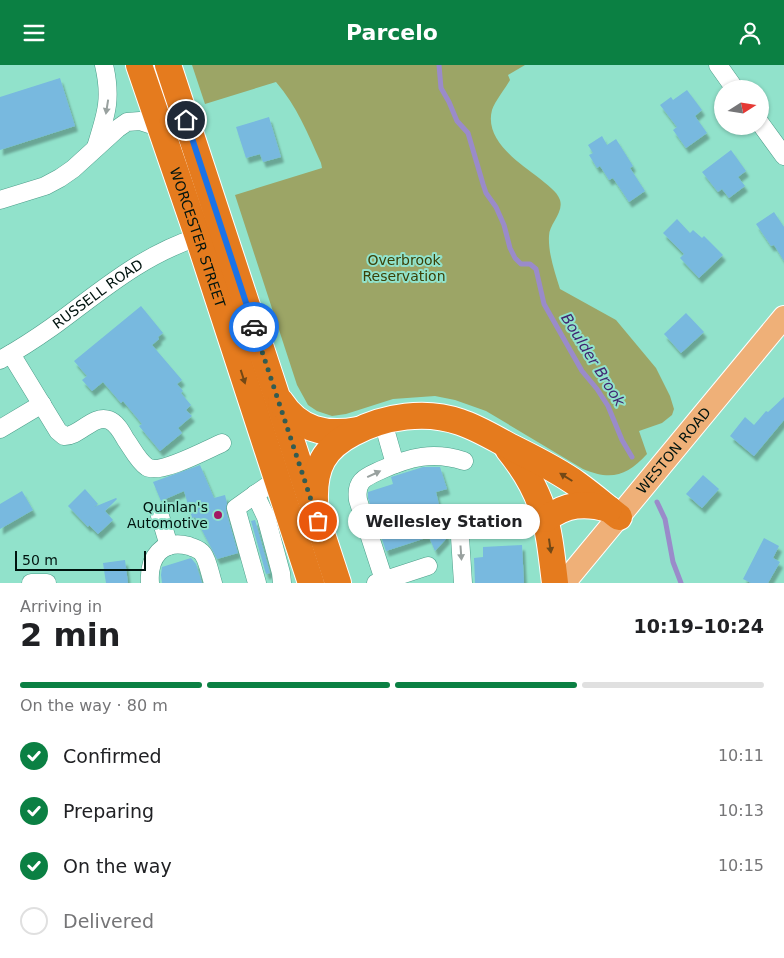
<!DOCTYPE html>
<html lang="en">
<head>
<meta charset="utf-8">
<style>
	body { margin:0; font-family:"DejaVu Sans",sans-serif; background:#f2f2f2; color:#202124; height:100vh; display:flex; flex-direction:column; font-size:19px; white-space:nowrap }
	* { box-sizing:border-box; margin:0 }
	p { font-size:16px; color:#757577 }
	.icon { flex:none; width:28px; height:28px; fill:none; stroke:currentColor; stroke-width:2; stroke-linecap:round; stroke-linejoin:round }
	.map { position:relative; height:518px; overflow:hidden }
	.sheet { display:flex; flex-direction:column; background:#fff; flex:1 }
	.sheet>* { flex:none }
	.needle { width:32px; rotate:78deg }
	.tools { position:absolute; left:714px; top:15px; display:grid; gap:10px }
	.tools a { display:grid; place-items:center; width:55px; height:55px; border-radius:50%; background:#fff; box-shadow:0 1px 4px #0004; font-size:25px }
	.scale { position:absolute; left:15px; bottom:12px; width:131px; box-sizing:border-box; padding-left:5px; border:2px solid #00140f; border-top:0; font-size:14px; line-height:18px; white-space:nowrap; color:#00140f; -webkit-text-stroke:4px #91e2cb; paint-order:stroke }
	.pin { position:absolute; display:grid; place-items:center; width:42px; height:42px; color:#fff; margin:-21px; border:2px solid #fff; border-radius:50%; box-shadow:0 1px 5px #0007 }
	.courier { position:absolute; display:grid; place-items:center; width:50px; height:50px; margin:-25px; border:4px solid #1a73e8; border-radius:50%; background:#fff; color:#222; box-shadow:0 1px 6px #0007 }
	.bubble { position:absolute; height:35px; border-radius:18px; background:#fff; box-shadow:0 1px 4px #0004; font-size:16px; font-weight:600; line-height:35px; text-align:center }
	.head em { font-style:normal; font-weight:600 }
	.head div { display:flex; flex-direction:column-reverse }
	.head { display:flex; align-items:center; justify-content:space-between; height:85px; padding:0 20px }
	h1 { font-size:32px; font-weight:600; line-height:38px }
	.bar { display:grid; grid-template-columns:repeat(4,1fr); gap:8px 5px; align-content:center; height:60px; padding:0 20px }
	.bar i { height:6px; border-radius:4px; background:#e0e0e0 }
	.bar .active { background:#0b8043 }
	.bar p { grid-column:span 4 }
	ol { padding:0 20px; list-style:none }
	li { display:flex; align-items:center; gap:15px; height:55px }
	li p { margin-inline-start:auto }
	li .icon { padding:5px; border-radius:50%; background:#0b8043; color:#fff; stroke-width:4 }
	li:last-child { color:#757577 }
	li i { width:28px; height:28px; border:2px solid #e0e0e0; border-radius:50% }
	header { display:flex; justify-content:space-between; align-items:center; height:65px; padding:0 20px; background:#0b8043; color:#fff; font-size:22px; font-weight:600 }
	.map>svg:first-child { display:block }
</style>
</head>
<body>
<header><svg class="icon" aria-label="menu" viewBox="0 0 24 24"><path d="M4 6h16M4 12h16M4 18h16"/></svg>Parcelo<svg class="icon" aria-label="person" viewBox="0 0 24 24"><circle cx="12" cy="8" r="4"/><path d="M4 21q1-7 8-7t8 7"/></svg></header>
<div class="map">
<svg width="784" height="518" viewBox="0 0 784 518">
	<defs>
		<filter id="shadow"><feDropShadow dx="3" dy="5.5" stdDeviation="1" flood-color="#0004"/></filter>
	</defs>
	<rect width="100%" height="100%" fill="#91e2cb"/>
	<path fill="#9ca566" d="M192,0H525L508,10L510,15C505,24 495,36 492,45C484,75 519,98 539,113C546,119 557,126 560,135C564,148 549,159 549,171C548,188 555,208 560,224L616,255L656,303L670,331L674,344L672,350L662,358L639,366L647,389C627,411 611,416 583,404L486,346L455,335L435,331L393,334L346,349L332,351L317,346L308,340L297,320L235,130L322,103L321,98C308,69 297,41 276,17L205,39Z"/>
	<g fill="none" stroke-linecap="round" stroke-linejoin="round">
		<g stroke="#9a8bca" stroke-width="5">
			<polyline points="439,0 441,23 449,37 457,56 468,68 483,119 486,128 496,142 504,160 510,183 515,193 521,199 530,199 536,204 544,239 582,306 597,324 608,341 622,375 632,392"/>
			<polyline points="657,437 665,454 673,497 681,518"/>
		</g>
	</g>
	<g fill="#78b9df" filter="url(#shadow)">
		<polygon points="60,13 75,61 0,85 0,32"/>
		<polygon points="687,25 702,45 695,51 707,68 686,83 673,65 677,62 660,40 671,32 673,35"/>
		<polygon points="269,52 281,92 263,97 260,89 246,93 236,62"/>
		<polygon points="602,71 607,80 616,74 633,101 630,103 645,126 629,137 613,113 609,115 600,101 597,103 589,90 593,88 588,80"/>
		<polygon points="731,85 746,106 738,112 745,121 729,133 722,124 718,127 702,107"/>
		<polygon points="774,147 784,162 784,196 774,180 771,181 756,159"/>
		<polygon points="677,154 690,168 693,165 702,173 704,171 723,190 699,213 680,193 684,189 663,168"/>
		<polygon points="141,241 163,268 158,272 159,274 152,280 182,315 177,319 183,326 181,328 191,340 186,345 192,351 178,363 182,368 160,386 139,361 142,359 123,336 121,338 103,317 92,326 82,315 87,311 74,296"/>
		<polygon points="686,248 704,267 681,288 664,269"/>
		<polygon points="784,332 784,355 754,391 730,371 745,352 754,360 766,346 768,347"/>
		<polygon points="200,400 214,433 225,430 227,438 226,446 238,488 217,494 195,452 192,453 184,426 161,436 153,417"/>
		<polygon points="423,402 440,402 447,424 436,427 447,473 435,486 429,472 386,486 368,433 368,427 393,419 391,412"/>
		<polygon points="703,410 719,424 702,443 686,429"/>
		<polygon points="85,424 98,439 94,442 116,433 117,434 105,446 113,455 98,469 89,460 88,462 68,441"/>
		<polygon points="22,426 33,445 0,464 0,439"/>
		<polygon points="255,455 270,508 266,509 251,456"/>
		<polygon points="764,473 779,481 773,493 780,497 768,518 751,518 743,514"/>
		<polygon points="522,480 524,518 475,518 474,493 483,492 483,482"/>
		<polygon points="191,493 196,499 202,518 162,518 161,510 162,502"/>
		<polygon points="125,495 128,518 106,518 103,498"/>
	</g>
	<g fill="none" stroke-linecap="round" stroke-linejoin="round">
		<g stroke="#4c9d89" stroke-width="19">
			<g id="minor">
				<polyline points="718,0 735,24"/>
				<polyline points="760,58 784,91"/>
				<path d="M96,82C106,50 112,34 104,0"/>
				<polyline points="0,135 45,121 60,113 73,104 117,64 127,57 140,56 161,63"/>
				<path d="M11,289L58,366L64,371C79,372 93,349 109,355C117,358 122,368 126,375C132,383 138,396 147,402C160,410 208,384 222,378"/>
				<path id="s1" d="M0,295C18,285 35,274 52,262C100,227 140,191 198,172"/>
				<polyline points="383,357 395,399"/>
				<polyline points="0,364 42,339"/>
				<polyline points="255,429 266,452 281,508 282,518"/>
				<polyline points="160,451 169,481"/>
				<path d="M384,515L358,435C355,415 366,412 381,405C410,392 433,386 464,396"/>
				<polyline points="31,518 47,518"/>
				<path d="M150,518C148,492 162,474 189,481C194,483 200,484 203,489C208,496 210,509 213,518"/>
				<polyline points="257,518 236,443 277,414"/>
				<polyline points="376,518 428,501"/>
				<polyline points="463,518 459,457 490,453 521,458 546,454"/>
			</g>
		</g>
		<g stroke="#fff" stroke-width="24">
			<g id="major">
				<path id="s2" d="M564,518L784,252"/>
			</g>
		</g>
		<g stroke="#fff" stroke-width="28">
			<g id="highway">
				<path id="s3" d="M139,0L198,172L311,518"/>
				<polyline points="168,0 338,518"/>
				<path d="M281,337C299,365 326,371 358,365"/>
				<path d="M508,384C546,431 548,460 555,518"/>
				<path d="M315,435C314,402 324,383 353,368C385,351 426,345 460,357C478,363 494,373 511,382C533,393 556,404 577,419C591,429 605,441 619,452"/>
				<path d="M546,454C566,439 584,437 609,444"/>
			</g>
		</g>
		<use href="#minor" stroke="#fff" stroke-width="18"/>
		<use href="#major" stroke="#efb078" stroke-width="22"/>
		<use href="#highway" stroke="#e57b1e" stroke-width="26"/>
	</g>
	<defs><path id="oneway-solid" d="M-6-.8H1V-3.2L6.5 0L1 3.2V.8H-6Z" transform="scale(1.25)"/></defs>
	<g fill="#99a19f">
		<use href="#oneway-solid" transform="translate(107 42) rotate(99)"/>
		<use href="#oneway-solid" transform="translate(374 409) rotate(-25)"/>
		<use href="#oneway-solid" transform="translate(461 488) rotate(86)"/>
	</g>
	<g fill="#724816">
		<use href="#oneway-solid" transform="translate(243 312) rotate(72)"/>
		<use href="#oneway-solid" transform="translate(566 412) rotate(-148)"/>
		<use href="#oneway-solid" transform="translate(550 481) rotate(82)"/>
	</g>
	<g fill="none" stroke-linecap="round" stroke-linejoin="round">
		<polyline stroke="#335c51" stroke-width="5" stroke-dasharray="0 9" points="254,262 318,456"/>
		<polyline stroke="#1a73e8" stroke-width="6" points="186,55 254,262"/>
	</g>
	<circle fill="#a21862" stroke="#91e2cb" stroke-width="2" cx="218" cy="450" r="5"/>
	<g text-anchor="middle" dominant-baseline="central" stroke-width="4" stroke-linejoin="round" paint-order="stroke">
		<g font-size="14" fill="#00140f" stroke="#91e2cb">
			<text stroke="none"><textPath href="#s3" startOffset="182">WORCESTER STREET</textPath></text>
			<text stroke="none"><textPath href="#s1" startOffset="118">RUSSELL ROAD</textPath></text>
			<text stroke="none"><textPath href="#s2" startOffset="172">WESTON ROAD</textPath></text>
		</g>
		<g font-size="14" fill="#3b4007" stroke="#91e2cb">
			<text x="404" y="195">Overbrook<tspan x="404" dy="16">Reservation</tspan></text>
		</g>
		<g font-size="14" fill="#00140f" stroke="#91e2cb" text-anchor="end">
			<text x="208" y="442">Quinlan's<tspan x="208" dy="16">Automotive</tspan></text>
		</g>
		<g font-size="15" font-style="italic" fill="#402672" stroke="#91e2cb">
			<text transform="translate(593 295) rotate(58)">Boulder Brook</text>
		</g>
	</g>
</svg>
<div class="tools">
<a><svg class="needle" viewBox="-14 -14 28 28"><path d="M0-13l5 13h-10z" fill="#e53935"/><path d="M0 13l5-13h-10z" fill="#757577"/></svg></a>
</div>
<div class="scale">50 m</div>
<div class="pin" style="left:318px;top:456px;background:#ea580c"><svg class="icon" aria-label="bag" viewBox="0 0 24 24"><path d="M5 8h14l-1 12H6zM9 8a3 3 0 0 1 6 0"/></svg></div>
<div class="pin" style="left:186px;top:55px;background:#1f2937"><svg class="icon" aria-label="home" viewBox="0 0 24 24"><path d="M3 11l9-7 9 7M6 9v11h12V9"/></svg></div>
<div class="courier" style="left:254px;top:262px"><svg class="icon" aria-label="car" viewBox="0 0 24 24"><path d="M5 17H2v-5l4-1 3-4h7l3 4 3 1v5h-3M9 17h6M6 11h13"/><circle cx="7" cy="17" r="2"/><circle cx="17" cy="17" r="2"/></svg></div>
<div class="bubble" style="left:348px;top:439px;width:192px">Wellesley Station</div>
</div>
<section class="sheet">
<div class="head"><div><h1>2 min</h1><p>Arriving in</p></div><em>10:19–10:24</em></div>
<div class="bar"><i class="active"></i><i class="active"></i><i class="active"></i><i></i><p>On the way · 80 m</p></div>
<ol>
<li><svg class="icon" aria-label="check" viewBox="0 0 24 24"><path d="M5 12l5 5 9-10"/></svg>Confirmed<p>10:11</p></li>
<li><svg class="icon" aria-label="check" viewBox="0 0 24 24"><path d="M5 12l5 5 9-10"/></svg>Preparing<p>10:13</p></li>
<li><svg class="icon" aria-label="check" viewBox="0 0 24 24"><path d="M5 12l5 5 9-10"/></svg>On the way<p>10:15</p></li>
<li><i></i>Delivered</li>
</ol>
</section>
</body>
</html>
